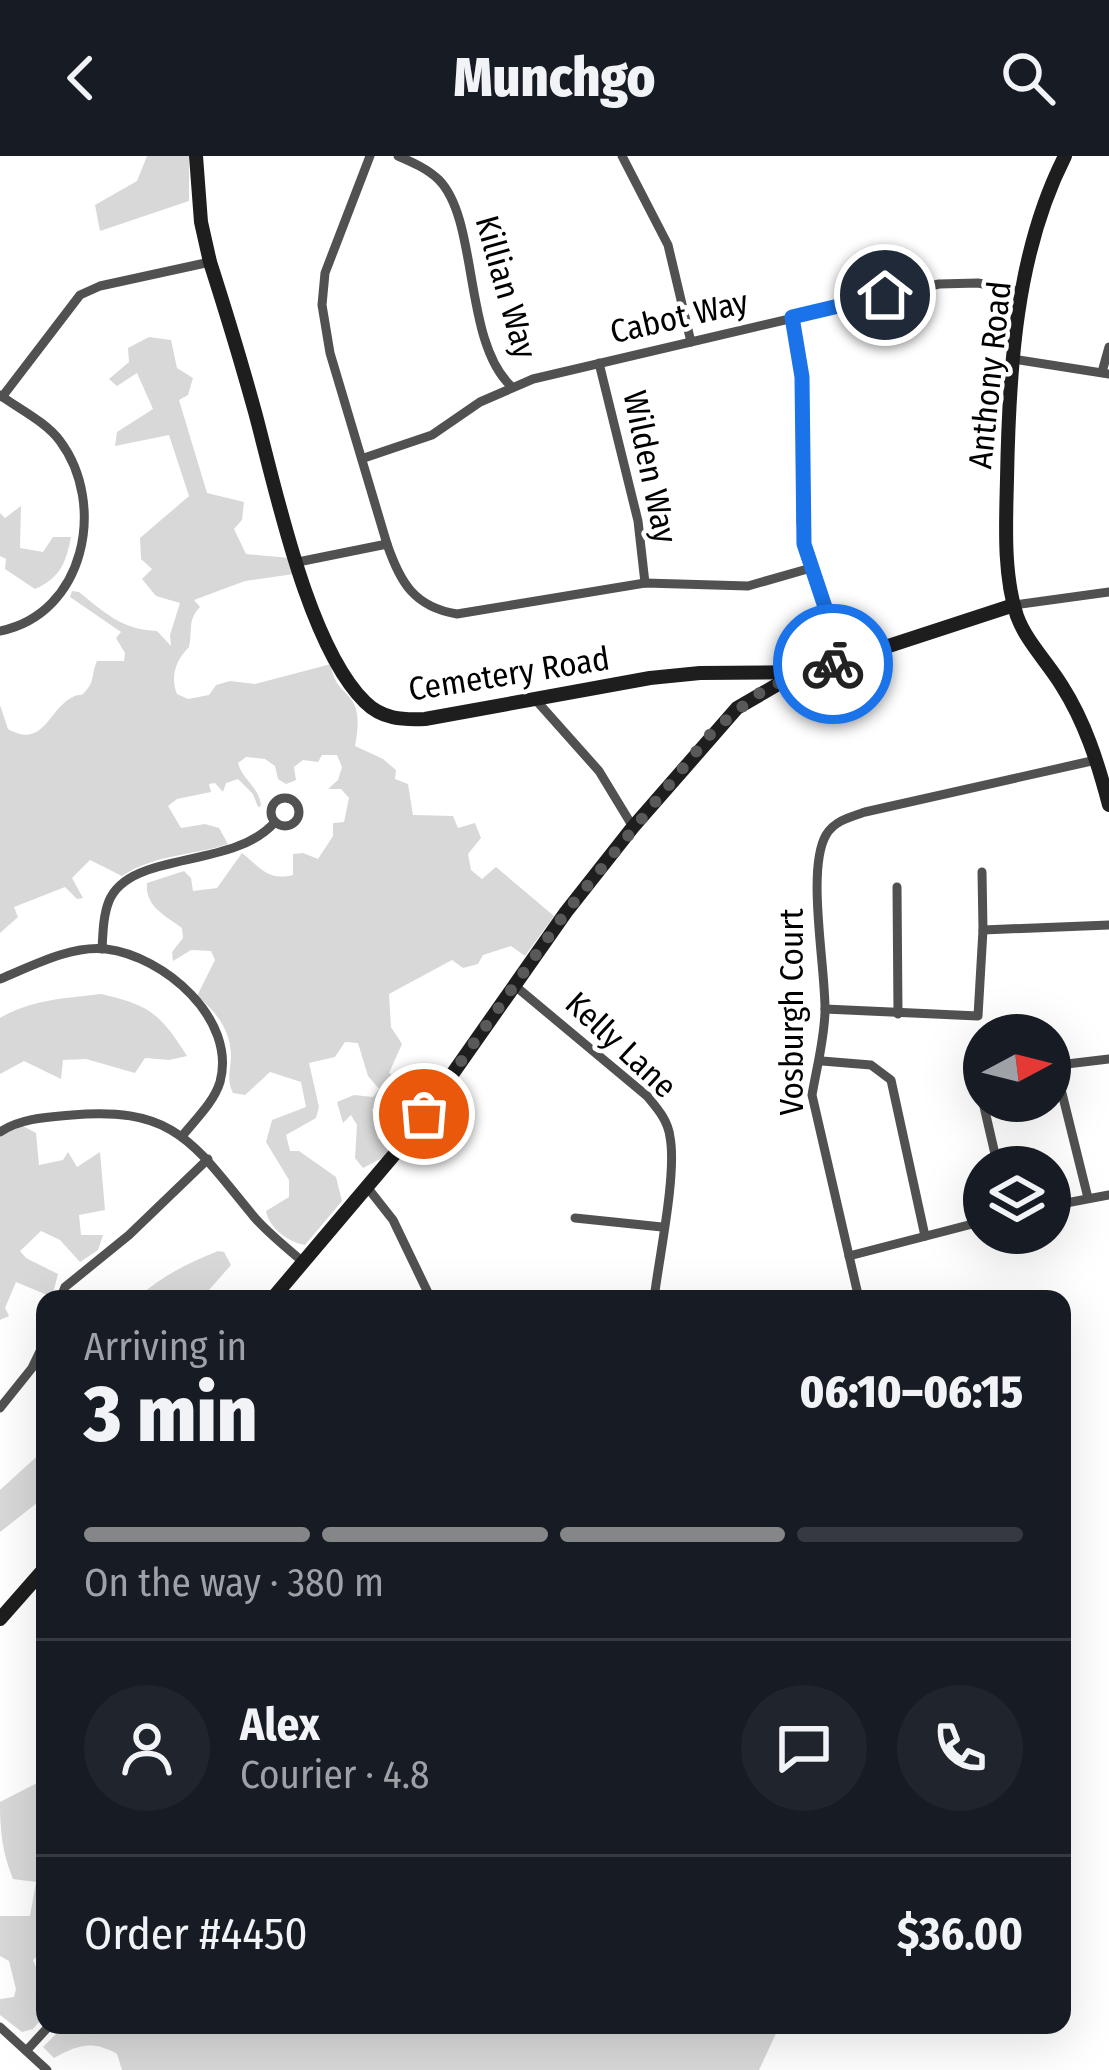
<!DOCTYPE html>
<html lang="en">
<head>
<meta charset="utf-8">
<style>
	body { margin:0; font-family:"Fira Sans Condensed",sans-serif; background:#20242c; color:#f1f3f6; height:100vh; display:flex; flex-direction:column; font-size:45px; white-space:nowrap }
	* { box-sizing:border-box; margin:0 }
	p { font-size:39px; color:#9ea1a6 }
	.icon { flex:none; width:66px; height:66px; fill:none; stroke:currentColor; stroke-width:2; stroke-linecap:round; stroke-linejoin:round }
	.map { position:relative; flex:1; overflow:hidden }
	.panel { position:absolute; left:36px; top:1134px; width:1035px; height:744px; display:flex; flex-direction:column; background:#171b24; border-radius:24px; box-shadow:0 12px 48px #0002 }
	.panel>* { flex:none }
	.needle { width:78px; rotate:83deg }
	.tools { position:absolute; left:963px; top:858px; display:grid; gap:24px }
	.tools a { display:grid; place-items:center; width:108px; height:108px; border-radius:50%; background:#171b24; box-shadow:0 12px 48px #0002; font-size:60px }
	.pin { position:absolute; display:grid; place-items:center; width:102px; height:102px; color:#fff; margin:-51px; border:6px solid #fff; border-radius:50%; box-shadow:0 3px 12px #0007 }
	.courier { position:absolute; display:grid; place-items:center; width:120px; height:120px; margin:-60px; border:9px solid #1a73e8; border-radius:50%; background:#fff; color:#222; box-shadow:0 3px 15px #0007 }
	.summary em { font-style:normal; font-weight:800 }
	.summary div { display:flex; flex-direction:column-reverse }
	.summary { display:flex; align-items:center; justify-content:space-between; height:204px; padding:0 48px }
	h1 { font-size:78px; font-weight:800; line-height:90px }
	.bar { display:grid; grid-template-columns:repeat(4,1fr); gap:18px 12px; align-content:center; height:144px; padding:0 48px }
	.bar i { height:15px; border-radius:9px; background:#363941 }
	.bar .on { background:#858687 }
	.bar p { grid-column:span 4 }
	.line { display:flex; align-items:center; gap:30px; padding:0 48px; border-top:3px solid #363941 }
	.line div { flex:1 }
	.round { display:grid; place-items:center; flex:none; width:126px; height:126px; border-radius:63px; background:#20242c }
	header { display:flex; justify-content:space-between; align-items:center; height:156px; padding:0 48px; background:#171b24; font-size:54px; font-weight:800 }
	.map>svg:first-child { display:block }
</style>
</head>
<body>
<header><svg class="icon" aria-label="back" viewBox="0 0 24 24"><path d="M15 5l-7 7 7 7"/></svg>Munchgo<svg class="icon" aria-label="search" viewBox="0 0 24 24"><circle cx="10" cy="10" r="6"/><path d="M15 15l6 6"/></svg></header>
<div class="map">
<svg width="1109" height="1914" viewBox="0 0 1109 1914">
	<rect width="100%" height="100%" fill="#fff"/>
	<g fill="#d8d8d8">
		<polygon points="147,0 189,0 189,45 100,75 95,49 137,25"/>
		<path d="M149,181L171,184L177,212L193,222L188,239L179,244L207,337L244,346L242,364L234,373L246,398L290,402L294,418L245,425L194,444L200,451C187,464 193,475 189,491C176,504 170,520 177,538L188,543L209,539L216,529L230,525L255,528L331,508C335,547 367,528 355,590L383,603L396,614L395,623L408,628L413,659L453,660L458,672L475,667L481,682L468,698L471,714L482,723L496,711L554,760L525,800L511,790L483,799L478,808L463,812L452,804L389,838L391,871L402,888L389,917L403,926V941L416,952L415,963L408,970L398,964L393,948L372,953L378,983L394,985L384,1001L363,1012L355,1002L357,969L351,959L343,967L337,946L354,939L373,941L379,933L368,920L358,887L345,886L335,901L309,907L319,951L316,962L286,979L290,995H299L336,1021L342,1045L305,1089C288,1086 269,1072 266,1055L289,1041V1024L266,986L272,964L306,951L301,926L270,916L245,939L233,937C226,923 231,914 231,898C230,874 216,855 197,840L215,804L211,795L191,794L173,805L172,796L183,782L182,772C165,759 145,751 147,727L184,715L191,722L193,735L217,732L242,697C261,712 267,725 293,719V698L303,697L318,703L333,680V667L344,666L349,642L341,633H328L338,624L342,611L337,599H322L318,606L303,604L294,611L296,624L286,628L278,623L275,610L265,603L246,601L238,607C242,623 260,632 261,650L258,651L253,638L238,623L226,627L223,636L215,627L209,628L211,636L177,643L168,650L181,672L205,668L219,672L228,688C192,700 155,698 122,720L90,704L72,722L83,742L77,743L65,731L14,751L18,761L0,777V549L8,573C43,593 48,555 71,542C83,535 79,544 88,532C94,525 92,515 97,505H124L125,497L116,482L121,476L70,441L72,435L79,436C104,456 122,474 157,475L171,490L170,479L180,447L156,440L142,423L152,413L141,403L140,382L189,340L169,279L115,290L117,276L153,253L137,217L117,230L109,223L129,206L128,192Z"/>
		<path d="M21,350L20,392L43,396L53,381H71C66,407 60,422 35,433L5,413L6,403L0,400V357L5,362Z"/>
		<path d="M101,838C149,849 160,857 187,900L169,904L145,902L135,917L86,903L63,904L61,923L24,905L0,918V862C30,844 66,842 101,838Z"/>
		<polygon points="23,970 36,977 39,1009 63,1004 68,996 77,1011 100,996 105,1054 79,1059 81,1079 103,1079 98,1094 80,1106 60,1084 41,1075 20,1095 26,1102 58,1118 52,1141 16,1126 5,1152 9,1160 0,1164 0,980"/>
		<path d="M218,1095L224,1096L231,1109L201,1143H136C162,1120 186,1108 218,1095Z"/>
		<polygon points="45,1293 45,1349 37,1347 0,1376 0,1334"/>
		<path d="M41,1625L45,1631V1793L33,1804L45,1834V1859L33,1873L22,1876L0,1859V1843L14,1841L16,1833L9,1805L0,1800V1760H30L36,1726L13,1723C2,1696 0,1674 0,1646Z"/>
		<path d="M65,1869H780L759,1914H122L117,1898C92,1884 78,1889 54,1902L43,1891Z"/>
	</g>
	<g fill="none" stroke-linecap="round" stroke-linejoin="round">
		<g stroke="#515151" stroke-width="9">
			<path d="M370,0L325,117L322,149L330,197L387,388C400,426 414,451 457,458L645,427L748,430L811,412"/>
			<path d="M398,0C412,6 428,13 439,24C479,65 463,185 511,230"/>
			<polyline points="622,0 668,89 691,186"/>
			<polyline points="792,162 802,222 801,367 811,412 843,505"/>
			<polyline points="1013,203 1109,218"/>
			<polyline points="599,207 638,365 645,427"/>
			<polyline points="1102,216 1109,191"/>
			<path d="M0,239C19,253 46,266 60,285C107,348 85,458 0,475"/>
			<polyline points="2,241 80,139 100,130 210,106"/>
			<polyline points="364,302 432,279 480,246 533,223 939,128 978,127 1022,136"/>
			<polyline points="298,406 387,388"/>
			<polyline points="1014,449 1109,436"/>
			<polyline points="534,542 599,615 633,671"/>
			<circle cx="285" cy="656" r="14"/>
			<polyline points="897,731 898,858"/>
			<polyline points="983,774 1109,769"/>
			<path d="M102,793C103,777 103,760 109,745C130,694 233,714 275,666"/>
			<path d="M0,823C32,810 71,789 106,793C164,800 237,863 220,926C214,946 195,964 183,979"/>
			<path d="M514,829L647,940C657,952 668,964 670,981C677,1018 659,1101 654,1143"/>
			<polyline points="825,853 978,860 983,774 982,716"/>
			<polyline points="822,905 871,909 891,924 925,1080"/>
			<polyline points="1055,909 1088,1042"/>
			<polyline points="1050,910 1109,903"/>
			<polyline points="984,921 982,942 998,1011"/>
			<path d="M0,976C21,962 48,961 72,959C177,950 194,989 255,1062C269,1078 287,1092 303,1106"/>
			<polyline points="367,1031 393,1064 431,1143"/>
			<polyline points="1050,1050 1109,1039"/>
			<polyline points="575,1062 662,1071"/>
			<polyline points="849,1100 984,1065"/>
			<polyline points="60,1143 65,1131 129,1079 208,1003"/>
			<path d="M859,1143L812,939C817,910 824,885 825,856C826,813 806,714 826,679C834,665 850,661 865,656L1096,604"/>
			<polyline points="0,1252 32,1212 45,1185"/>
			<polyline points="0,1871 47,1914"/>
			<polyline points="27,1894 50,1869"/>
		</g>
		<g stroke="#1e1e1e" stroke-width="14">
			<path d="M196,0L201,66L210,106C226,156 241,205 255,256C276,334 308,490 365,546C382,563 402,564 425,563L650,522L700,517L809,516L1014,449"/>
			<path d="M1065,0C1015,98 1009,216 1007,323C1006,367 1003,418 1017,460C1026,485 1048,507 1062,530C1085,566 1098,607 1109,649"/>
			<polyline points="272,1143 404,987 566,756 633,671 737,552 787,523"/>
			<polyline points="0,1463 45,1412"/>
		</g>
	</g>
	<g fill="none" stroke-linecap="round" stroke-linejoin="round">
		<polyline stroke="#595959" stroke-width="12" stroke-dasharray="0 21.6" points="424,958 566,756 713,575 756,539 794,519 833,508"/>
		<polyline stroke="#1a73e8" stroke-width="15" points="833,508 843,505 804,388 802,221 792,161 885,139"/>
	</g>
	<g text-anchor="middle" dominant-baseline="central" stroke-width="9" stroke-linejoin="round" paint-order="stroke">
		<g font-size="33" fill="#000" stroke="#fff">
			<text transform="translate(506 131) rotate(74)">Killian Way</text>
			<text transform="translate(679 161) rotate(-13)">Cabot Way</text>
			<text transform="translate(990 219) rotate(-84)">Anthony Road</text>
			<text transform="translate(650 311) rotate(78)">Wilden Way</text>
			<text transform="translate(509 518) rotate(-9)">Cemetery Road</text>
			<text transform="translate(792 856) rotate(-90)">Vosburgh Court</text>
			<text transform="translate(621 889) rotate(43)">Kelly Lane</text>
		</g>
	</g>
</svg>
<div class="tools">
<a><svg class="needle" viewBox="-14 -14 28 28"><path d="M0-13l5 13h-10z" fill="#e53935"/><path d="M0 13l5-13h-10z" fill="#9ea1a6"/></svg></a>
<a><svg class="icon" aria-label="layers" viewBox="0 0 24 24"><path d="M12 4l9 5-9 5-9-5zM3 14l9 5 9-5"/></svg></a>
</div>
<div class="pin" style="left:424px;top:958px;background:#ea580c"><svg class="icon" aria-label="bag" viewBox="0 0 24 24"><path d="M5 8h14l-1 12H6zM9 8a3 3 0 0 1 6 0"/></svg></div>
<div class="pin" style="left:885px;top:139px;background:#1f2937"><svg class="icon" aria-label="home" viewBox="0 0 24 24"><path d="M3 11l9-7 9 7M6 9v11h12V9"/></svg></div>
<div class="courier" style="left:833px;top:508px"><svg class="icon" aria-label="bike" viewBox="0 0 24 24"><circle cx="6" cy="16" r="4"/><circle cx="18" cy="16" r="4"/><path d="M6 16l4-8h5l3 8M10 8l3 8H6M13 5h3"/></svg></div>
<section class="panel">
<div class="summary"><div><h1>3 min</h1><p>Arriving in</p></div><em>06:10–06:15</em></div>
<div class="bar"><i class="on"></i><i class="on"></i><i class="on"></i><i></i><p>On the way · 380 m</p></div>
<div class="line" style="height:216px"><a class="round"><svg class="icon" aria-label="person" viewBox="0 0 24 24"><circle cx="12" cy="8" r="4"/><path d="M4 21q1-7 8-7t8 7"/></svg></a><div><b>Alex</b><p>Courier · 4.8</p></div><a class="round"><svg class="icon" aria-label="chat" viewBox="0 0 24 24"><path d="M4 5h16v11H9l-5 4z"/></svg></a><a class="round"><svg class="icon" aria-label="phone" viewBox="0 0 24 24"><path d="M5 4h4l2 5-3 2q2 4 5 5l2-3 5 2v4C11 20 4 13 5 4z"/></svg></a></div>
<div class="line" style="height:156px"><div>Order #4450</div><b>$36.00</b></div>
</section>
</div>
</body>
</html>
